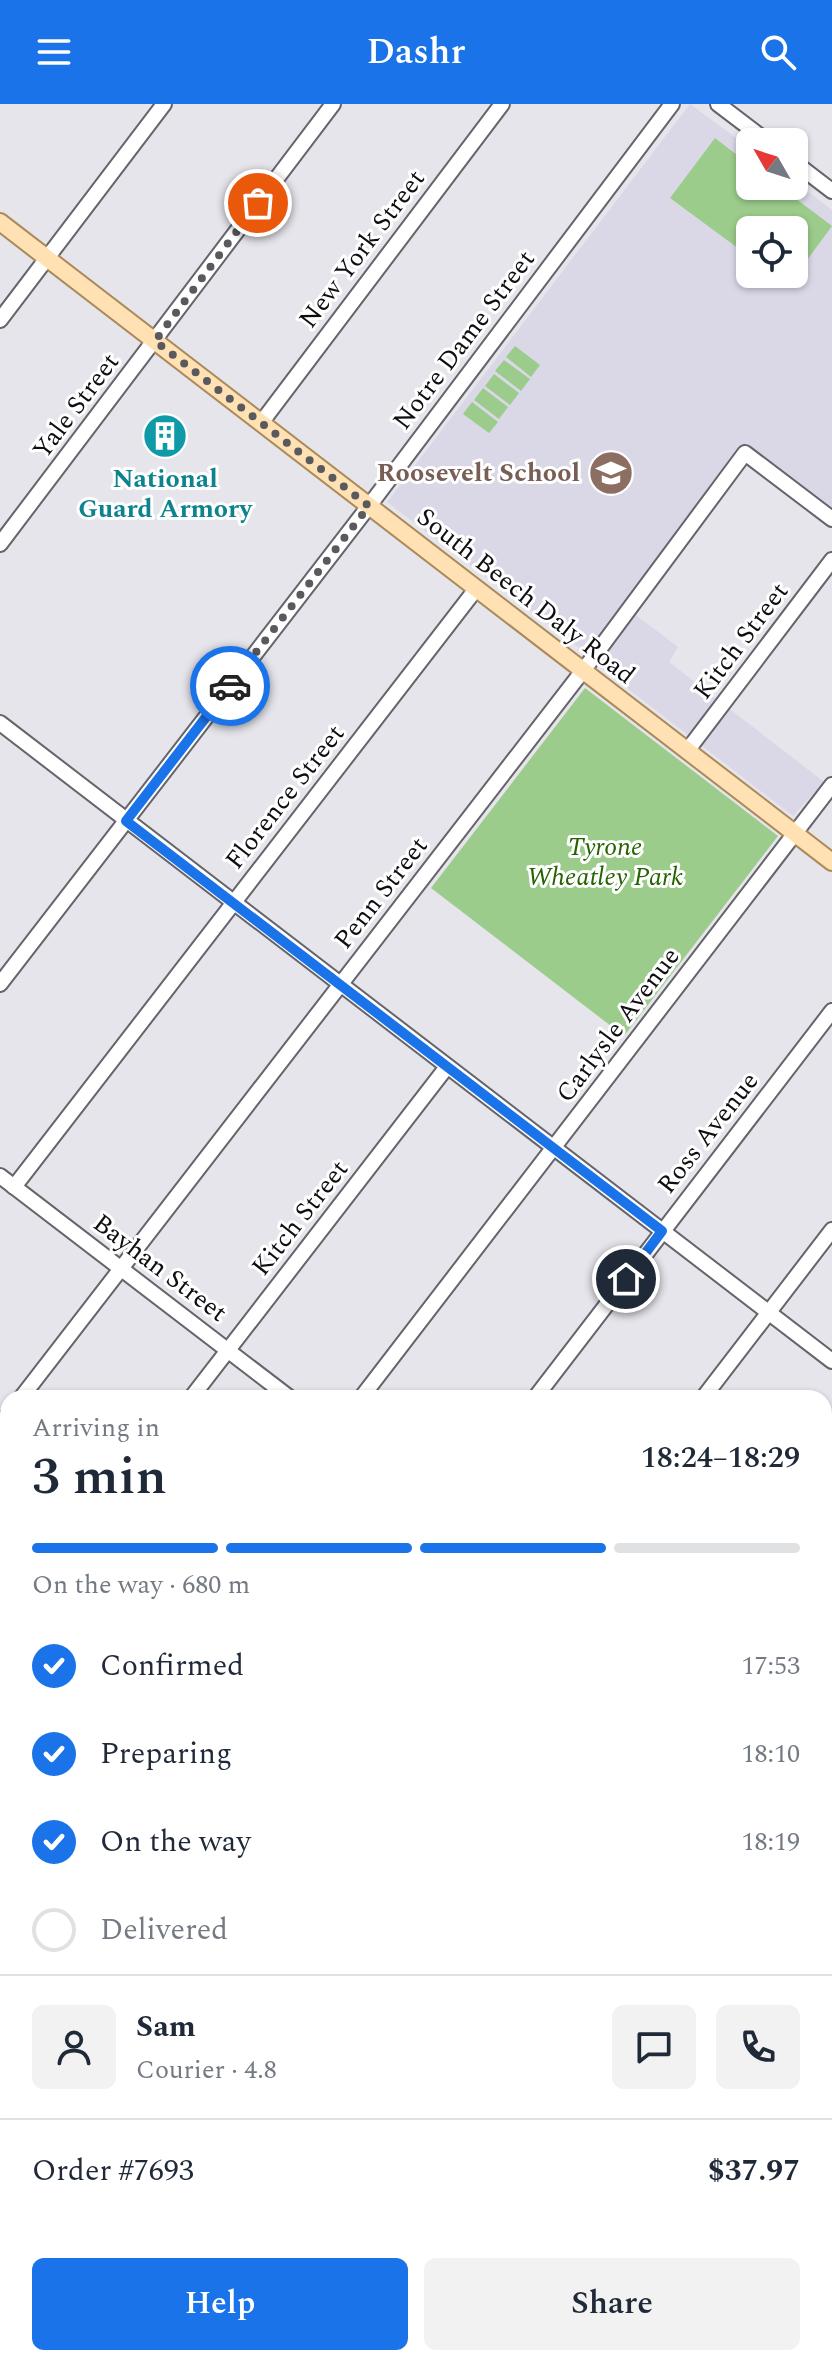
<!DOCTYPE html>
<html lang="en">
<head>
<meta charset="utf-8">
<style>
	body { margin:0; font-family:Spectral,serif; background:#f2f2f3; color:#1f2937; height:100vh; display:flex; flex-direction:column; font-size:30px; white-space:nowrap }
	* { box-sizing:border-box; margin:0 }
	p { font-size:26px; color:#747a83 }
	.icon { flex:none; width:44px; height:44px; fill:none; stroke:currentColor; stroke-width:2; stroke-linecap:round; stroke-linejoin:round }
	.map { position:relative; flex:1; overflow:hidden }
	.side { position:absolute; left:0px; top:1286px; width:832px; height:976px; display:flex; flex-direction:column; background:#fff; border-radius:24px 24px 0 0; box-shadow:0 2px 6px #0004 }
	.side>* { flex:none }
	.needle { width:52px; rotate:309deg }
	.buttons { position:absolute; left:736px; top:24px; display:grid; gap:16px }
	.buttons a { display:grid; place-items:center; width:72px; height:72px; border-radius:12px; background:#fff; box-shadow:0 2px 6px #0004; font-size:40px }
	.pin { position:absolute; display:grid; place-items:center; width:68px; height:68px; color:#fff; margin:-34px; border:4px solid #fff; border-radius:50%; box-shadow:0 2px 8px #0007 }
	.courier { position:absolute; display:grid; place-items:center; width:80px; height:80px; margin:-40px; border:6px solid #1a73e8; border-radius:50%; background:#fff; color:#222; box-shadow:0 2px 10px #0007 }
	.overview em { font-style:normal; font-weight:600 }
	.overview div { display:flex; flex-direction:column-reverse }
	.overview { display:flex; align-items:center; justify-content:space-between; height:136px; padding:0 32px }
	h1 { font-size:52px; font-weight:600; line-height:60px }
	.bar { display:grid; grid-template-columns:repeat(4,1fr); gap:12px 8px; align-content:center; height:96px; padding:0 32px }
	.bar i { height:10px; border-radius:6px; background:#e0e1e3 }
	.bar .current { background:#1a73e8 }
	.bar p { grid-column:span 4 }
	.line { display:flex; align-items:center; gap:20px; padding:0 32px; border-top:2px solid #e0e1e3 }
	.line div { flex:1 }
	.round { display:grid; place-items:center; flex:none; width:84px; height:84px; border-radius:12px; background:#f2f2f3 }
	ol { padding:0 32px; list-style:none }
	li { display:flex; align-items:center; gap:24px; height:88px }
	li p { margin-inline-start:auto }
	li .icon { padding:8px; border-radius:50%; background:#1a73e8; color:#fff; stroke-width:4 }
	li:last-child { color:#747a83 }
	li i { width:44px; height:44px; border:4px solid #e0e1e3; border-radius:50% }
	.cta { display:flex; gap:16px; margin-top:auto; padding:16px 32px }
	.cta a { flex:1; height:92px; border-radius:12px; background:#1a73e8; color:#fff; font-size:32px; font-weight:600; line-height:92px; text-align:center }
	.cta a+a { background:#f2f2f3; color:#1f2937 }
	header { display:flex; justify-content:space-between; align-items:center; height:104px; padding:0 32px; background:#1a73e8; color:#fff; font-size:36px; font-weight:600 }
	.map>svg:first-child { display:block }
</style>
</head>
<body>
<header><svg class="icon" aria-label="menu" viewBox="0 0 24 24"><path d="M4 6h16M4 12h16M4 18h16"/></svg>Dashr<svg class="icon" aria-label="search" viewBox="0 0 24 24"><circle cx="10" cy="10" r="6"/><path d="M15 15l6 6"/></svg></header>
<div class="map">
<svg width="832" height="2262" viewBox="0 0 832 2262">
	<rect width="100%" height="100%" fill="#e6e5ec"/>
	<g fill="#dad8e7" fill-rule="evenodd">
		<path d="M690,0L750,44V82H794V77L832,106V404L746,339L586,549L387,398ZM750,126H794V170H750Z"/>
		<polygon points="632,508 678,543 669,558 824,678 793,712 597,561"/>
		<polygon points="8,2214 8,2254 110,2254 121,2262 0,2262 0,2225"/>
	</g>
	<g fill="#9ccc8b">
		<polygon points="715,34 750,61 750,82 779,82 832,122 788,182 772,170 794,170 794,126 750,126 750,153 670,94"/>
		<polygon points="515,242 540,261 531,273 506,253"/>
		<polygon points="504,256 530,275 521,287 495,267"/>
		<polygon points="494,270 519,289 510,301 485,282"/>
		<polygon points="483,284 508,303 499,315 474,296"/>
		<polygon points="472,298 498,318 489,329 463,310"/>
		<polygon points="585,584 778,732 624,932 431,784"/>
	</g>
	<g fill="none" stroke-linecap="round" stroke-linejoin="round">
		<g stroke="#65646a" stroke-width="18">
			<g id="minor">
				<polyline points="718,0 768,38"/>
				<polyline points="794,58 832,87"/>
				<polyline points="0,216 164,0"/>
				<polyline points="261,319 502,0"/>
				<polyline points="0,440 333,0"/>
				<polyline points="0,619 832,1257"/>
				<polyline points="687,647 832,456"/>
				<polyline points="0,880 369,402 672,0"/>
				<polyline points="0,1072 290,1294"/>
				<polyline points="14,1083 476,485"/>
				<polyline points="21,1294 595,551 745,349 832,415"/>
				<polyline points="191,1294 446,964"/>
				<polyline points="361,1294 832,681"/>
				<polyline points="535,1294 832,907"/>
				<polyline points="703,1294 832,1126"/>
				<polyline points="0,1321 8,1311"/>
				<polyline points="824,1354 832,1343"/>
				<polyline points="0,1479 8,1485"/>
				<polyline points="0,1540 8,1530"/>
				<polyline points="824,1574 832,1563"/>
				<polyline points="824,1702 832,1708"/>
				<polyline points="0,1765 8,1754"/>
				<polyline points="824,1794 832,1784"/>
				<polyline points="0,1817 8,1823"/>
				<polyline points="0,1988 8,1978"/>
				<polyline points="824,2016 832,2005"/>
				<polyline points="824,2109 832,2115"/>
				<polyline points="0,2156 8,2162"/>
				<polyline points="824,2238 832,2228"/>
				<polyline points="128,2254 139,2262"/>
				<polyline points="571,2254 582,2262"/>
				<polyline points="297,2262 303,2254"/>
				<polyline points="466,2262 472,2254"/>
				<polyline points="636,2262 642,2254"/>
				<polyline points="806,2262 812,2254"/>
			</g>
		</g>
		<g stroke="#ab8a5a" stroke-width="20">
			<polyline id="major" points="0,118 832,758"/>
		</g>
		<use href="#minor" stroke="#fff" stroke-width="14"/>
		<use href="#major" stroke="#ffe1b4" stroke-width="16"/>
	</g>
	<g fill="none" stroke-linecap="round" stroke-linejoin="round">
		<polyline stroke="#5a595e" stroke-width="8" stroke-dasharray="0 14.4" points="230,582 369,402 155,237 258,99"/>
		<polyline stroke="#1a73e8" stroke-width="10" points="230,582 126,717 662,1127 626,1175"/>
	</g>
	<defs>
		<g id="building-disc" transform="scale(2.3)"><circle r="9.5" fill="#0f9aa8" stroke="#fff"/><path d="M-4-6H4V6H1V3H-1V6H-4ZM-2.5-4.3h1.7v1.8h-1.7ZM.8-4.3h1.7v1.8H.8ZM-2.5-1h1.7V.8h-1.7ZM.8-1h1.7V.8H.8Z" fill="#fff"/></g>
		<g id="school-disc" transform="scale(2.3)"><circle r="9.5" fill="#8d6e63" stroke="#fff"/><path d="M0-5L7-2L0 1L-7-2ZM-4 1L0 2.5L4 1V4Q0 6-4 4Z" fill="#fff"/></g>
	</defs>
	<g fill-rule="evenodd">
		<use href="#building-disc" x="165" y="332"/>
		<use href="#school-disc" x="611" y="369"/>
	</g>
	<g text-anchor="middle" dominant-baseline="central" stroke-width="6" stroke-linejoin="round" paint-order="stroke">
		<g font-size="26" fill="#0e0e11" stroke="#fff">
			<text transform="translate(362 145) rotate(-53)">New York Street</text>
			<text transform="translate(464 236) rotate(-53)">Notre Dame Street</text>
			<text transform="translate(76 302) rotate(-53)">Yale Street</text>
			<text transform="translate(526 492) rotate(38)">South Beech Daly Road</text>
			<text transform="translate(741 537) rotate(-53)">Kitch Street</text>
			<text transform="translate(285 693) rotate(-52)">Florence Street</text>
			<text transform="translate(381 789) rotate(-52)">Penn Street</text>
			<text transform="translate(618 921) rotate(-53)">Carlysle Avenue</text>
			<text transform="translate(708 1029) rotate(-52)">Ross Avenue</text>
			<text transform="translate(300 1114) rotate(-52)">Kitch Street</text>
			<text transform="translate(160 1164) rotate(37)">Bayhan Street</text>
		</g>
		<g font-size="26" font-weight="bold" fill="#785e54" stroke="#fff" text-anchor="end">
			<text x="580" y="369">Roosevelt School</text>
		</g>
		<g font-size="26" font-weight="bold" fill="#0d838f" stroke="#fff">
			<text x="165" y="375">National<tspan x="165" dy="30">Guard Armory</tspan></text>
		</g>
		<g font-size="26" font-style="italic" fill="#256200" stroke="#fff">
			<text x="605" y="743">Tyrone<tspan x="605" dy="30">Wheatley Park</tspan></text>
		</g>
	</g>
</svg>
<div class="buttons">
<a><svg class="needle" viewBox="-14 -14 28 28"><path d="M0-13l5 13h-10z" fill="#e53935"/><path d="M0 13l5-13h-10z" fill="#747a83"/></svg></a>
<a><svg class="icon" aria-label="locate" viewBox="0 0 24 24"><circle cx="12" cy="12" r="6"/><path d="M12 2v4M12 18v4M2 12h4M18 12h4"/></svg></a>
</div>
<div class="pin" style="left:258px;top:99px;background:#ea580c"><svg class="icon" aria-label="bag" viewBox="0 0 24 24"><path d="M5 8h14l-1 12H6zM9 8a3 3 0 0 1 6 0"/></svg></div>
<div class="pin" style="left:626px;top:1175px;background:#1f2937"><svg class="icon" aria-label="home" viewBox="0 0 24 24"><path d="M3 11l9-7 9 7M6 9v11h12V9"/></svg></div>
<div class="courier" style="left:230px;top:582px"><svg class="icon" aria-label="car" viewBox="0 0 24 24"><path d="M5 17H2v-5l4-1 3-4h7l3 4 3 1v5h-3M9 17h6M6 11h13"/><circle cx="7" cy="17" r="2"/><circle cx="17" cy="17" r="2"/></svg></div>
<section class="side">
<div class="overview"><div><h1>3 min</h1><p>Arriving in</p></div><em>18:24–18:29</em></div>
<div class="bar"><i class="current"></i><i class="current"></i><i class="current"></i><i></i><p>On the way · 680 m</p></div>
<ol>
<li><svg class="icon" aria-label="check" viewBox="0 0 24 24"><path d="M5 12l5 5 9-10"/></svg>Confirmed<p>17:53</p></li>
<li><svg class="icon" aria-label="check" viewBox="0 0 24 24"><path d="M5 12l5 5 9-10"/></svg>Preparing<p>18:10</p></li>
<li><svg class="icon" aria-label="check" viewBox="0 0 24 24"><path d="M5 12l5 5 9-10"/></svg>On the way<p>18:19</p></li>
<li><i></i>Delivered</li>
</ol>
<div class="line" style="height:144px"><a class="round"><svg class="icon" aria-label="person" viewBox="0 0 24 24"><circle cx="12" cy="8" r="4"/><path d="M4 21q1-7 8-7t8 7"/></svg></a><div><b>Sam</b><p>Courier · 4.8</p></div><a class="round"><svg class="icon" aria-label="chat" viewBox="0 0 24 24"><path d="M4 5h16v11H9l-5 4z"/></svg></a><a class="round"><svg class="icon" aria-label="phone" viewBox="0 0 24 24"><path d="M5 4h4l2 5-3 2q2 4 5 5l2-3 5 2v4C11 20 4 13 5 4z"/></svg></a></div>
<div class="line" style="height:104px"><div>Order #7693</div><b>$37.97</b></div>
<div class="cta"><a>Help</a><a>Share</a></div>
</section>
</div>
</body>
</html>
